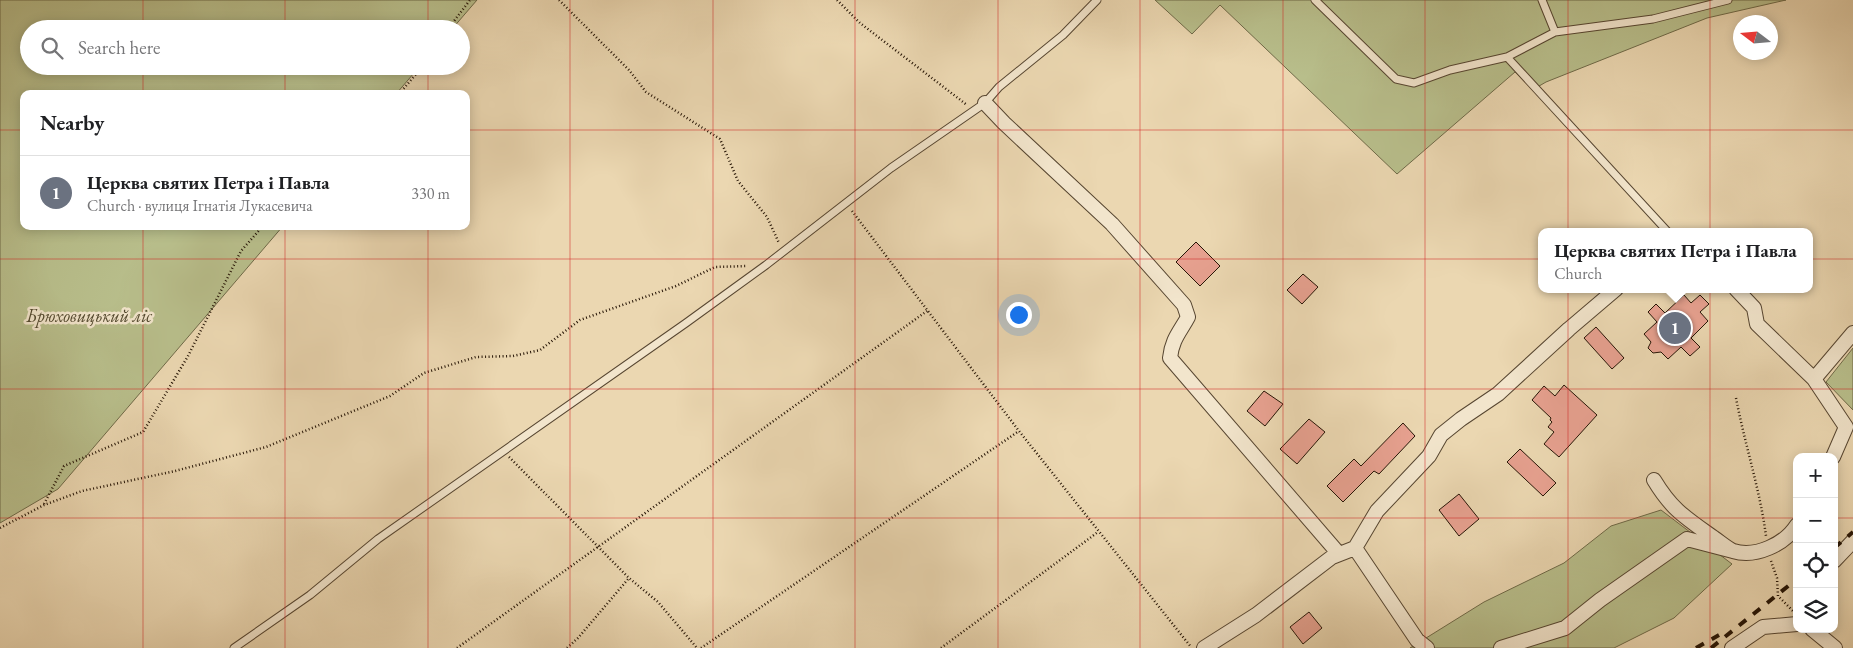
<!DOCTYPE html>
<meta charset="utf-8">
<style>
body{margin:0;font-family:"EB Garamond",serif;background:#f6f6f6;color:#202124}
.controls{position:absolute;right:15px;bottom:15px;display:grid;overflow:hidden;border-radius:10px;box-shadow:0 2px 12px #0003}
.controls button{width:45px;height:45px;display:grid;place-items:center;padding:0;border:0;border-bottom:1px solid #e0e0e0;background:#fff;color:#202124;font:25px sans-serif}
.compass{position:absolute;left:1733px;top:15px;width:45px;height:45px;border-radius:50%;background:#fff;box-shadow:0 2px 12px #0003;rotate:286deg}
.you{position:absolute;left:1018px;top:314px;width:18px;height:18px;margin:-12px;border:4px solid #fff;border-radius:50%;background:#1a73e8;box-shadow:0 0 0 8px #1a73e833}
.badge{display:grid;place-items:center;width:32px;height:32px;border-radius:50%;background:#8f2418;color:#fff;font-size:16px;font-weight:700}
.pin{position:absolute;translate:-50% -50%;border:2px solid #fff;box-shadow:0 1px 5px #0006}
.popup{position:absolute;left:1538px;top:228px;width:275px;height:65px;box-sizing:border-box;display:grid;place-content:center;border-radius:10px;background:#fff;filter:drop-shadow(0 1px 4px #0005);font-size:16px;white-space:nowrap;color:#757577}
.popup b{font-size:19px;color:#202124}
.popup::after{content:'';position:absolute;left:50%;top:100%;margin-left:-10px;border:10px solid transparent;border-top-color:#fff}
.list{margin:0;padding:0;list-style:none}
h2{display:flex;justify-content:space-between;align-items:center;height:65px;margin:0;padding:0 20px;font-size:21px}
h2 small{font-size:16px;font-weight:400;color:#757577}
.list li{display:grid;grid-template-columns:32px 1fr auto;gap:15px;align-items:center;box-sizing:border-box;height:75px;padding:0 20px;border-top:1px solid #e0e0e0}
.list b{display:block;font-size:19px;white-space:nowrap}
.list p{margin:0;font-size:16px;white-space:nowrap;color:#757577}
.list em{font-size:16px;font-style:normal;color:#757577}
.icon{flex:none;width:28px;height:28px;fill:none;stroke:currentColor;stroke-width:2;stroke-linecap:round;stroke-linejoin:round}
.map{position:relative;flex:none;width:1853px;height:648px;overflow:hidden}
.search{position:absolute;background:#fff;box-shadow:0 2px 12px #0003;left:20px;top:20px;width:450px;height:55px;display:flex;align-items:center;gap:12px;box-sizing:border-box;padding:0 18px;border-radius:28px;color:#757577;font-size:19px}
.panel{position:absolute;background:#fff;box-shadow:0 2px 12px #0003;left:20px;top:90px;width:450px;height:140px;border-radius:10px}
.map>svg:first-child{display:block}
</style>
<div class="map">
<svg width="1853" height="648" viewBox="0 0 1853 648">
<rect width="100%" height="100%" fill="#ebd7b1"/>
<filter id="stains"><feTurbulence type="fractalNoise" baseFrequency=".004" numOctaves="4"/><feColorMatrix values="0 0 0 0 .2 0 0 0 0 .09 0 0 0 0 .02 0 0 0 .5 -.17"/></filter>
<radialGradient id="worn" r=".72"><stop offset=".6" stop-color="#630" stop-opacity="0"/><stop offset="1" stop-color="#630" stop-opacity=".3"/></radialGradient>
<path fill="#b8be8b" stroke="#6f6a48" d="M0 0H477L452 29H29V66H420L396 94H24V226H283L58 489 0 523Z
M1155 0H1786L1707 18 1546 82 1534 89 1515 72 1397 174 1220 5 1192 34Z
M1853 348V410L1826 382Z
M1661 510 1732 564 1674 618 1614 648H1410L1484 602 1564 563 1611 526Z"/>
<path fill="#e7a190" stroke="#261506" d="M1196 242 1220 266 1200 286 1176 262Z
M1303 274 1318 287 1302 304 1287 290Z
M1684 295 1691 303 1700 295 1709 304 1700 312 1708 321 1691 338 1700 347 1690 356 1681 347 1668 359 1661 352 1653 353 1648 348 1651 342 1644 334 1657 322 1648 312 1656 304 1665 313Z
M1596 327 1624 358 1612 369 1584 338Z
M1564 385 1597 415 1559 457 1544 444 1554 432 1548 427 1552 422 1550 420 1551 418 1532 400 1544 386 1555 396Z
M1264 391 1283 404 1265 426 1247 411Z
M1309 419 1325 432 1297 464 1280 449Z
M1403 423 1415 436 1379 474 1374 471 1343 502 1327 486 1354 459 1361 466Z
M1520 449 1556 483 1543 496 1507 462Z
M1459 494 1479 519 1459 536 1439 510Z
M1309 612 1322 628 1303 644 1290 627Z"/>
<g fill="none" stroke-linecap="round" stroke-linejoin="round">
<defs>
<path id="lane" d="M1315 0 1396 79 1414 83 1450 70 1507 57 1555 32 1542 0
M1555 32 1653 19 1728 0
M1507 57 1668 232
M234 648 310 595 378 539 686 323 766 265 891 168 985 103 999 87 1063 35 1097 0"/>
<path id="street" d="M985 103 1004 123 1112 224 1184 305 1188 317C1180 332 1172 339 1170 358L1339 554
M1736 289 1754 308 1757 324 1814 379 1846 427 1833 457
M1814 379 1853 333
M1654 480C1672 510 1686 518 1714 538 1720 542 1727 548 1733 551 1756 558 1785 544 1797 525
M1355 548 1417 640 1427 648
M1834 561 1853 541
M1812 629 1835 648
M1204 648 1256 615 1332 557 1355 548 1377 511 1429 456 1441 435 1461 419 1498 394 1569 329 1616 289
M1501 648 1565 628 1600 600 1687 539 1733 551
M1732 648 1763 627 1797 624"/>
</defs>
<use href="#lane" stroke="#574631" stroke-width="9"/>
<use href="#street" stroke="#574631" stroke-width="16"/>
<path stroke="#261506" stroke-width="2.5" stroke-dasharray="1 2.5" stroke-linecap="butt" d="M559 0 629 70 646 92 720 139 738 181 767 217 779 243
M837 0 860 23 967 105
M448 29 470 0
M399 94 423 66
M852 211 1019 431 1191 647
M1736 398C1745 445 1760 490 1766 536
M509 457 629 578 658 602 697 648
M44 504 64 466 143 432 188 356 241 251 263 226
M0 528 44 505 82 491 175 471 266 447 390 396 424 373 476 357 513 356 540 350 580 320 676 286 715 267 747 266
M1771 561 1777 578 1778 596 1793 611
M457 648 927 311
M567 648 578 638 629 578
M701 648 1019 431
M941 648 1098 532"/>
<use href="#lane" stroke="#f2e5cc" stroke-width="7"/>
<use href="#street" stroke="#f2e5cc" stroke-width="14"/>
<path stroke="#261506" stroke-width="4" stroke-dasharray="9 9" stroke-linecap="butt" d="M1834 548 1853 532
M1696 648 1719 635
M1711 648 1797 579"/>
</g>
<path fill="none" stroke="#d62828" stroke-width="1" stroke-opacity="0.55" d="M143 0V29M285 0V29M428 0V29M570 0V648M713 0V648M855 0V648M998 0V648M1140 0V648M1283 0V648M1425 0V648M1568 0V648M1710 0V648M143 66V94M285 66V94M428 66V94M0 130H24M466 130H1853M143 226V648M285 226V648M428 226V648M0 259H1853M0 389H1853M0 518H1797M1834 518H1853"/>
<g text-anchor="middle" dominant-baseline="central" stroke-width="5" stroke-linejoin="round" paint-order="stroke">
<g font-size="18" font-style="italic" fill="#52482e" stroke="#f2e5cc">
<text x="89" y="315">Брюховицький ліс</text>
</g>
</g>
<rect width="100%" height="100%" filter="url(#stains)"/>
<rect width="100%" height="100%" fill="url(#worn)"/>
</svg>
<div class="controls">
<button>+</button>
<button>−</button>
<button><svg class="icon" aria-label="locate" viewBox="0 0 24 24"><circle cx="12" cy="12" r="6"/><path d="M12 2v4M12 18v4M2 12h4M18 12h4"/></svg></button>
<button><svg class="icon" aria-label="layers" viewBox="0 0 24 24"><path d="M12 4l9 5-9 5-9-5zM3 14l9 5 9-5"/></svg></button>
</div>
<svg class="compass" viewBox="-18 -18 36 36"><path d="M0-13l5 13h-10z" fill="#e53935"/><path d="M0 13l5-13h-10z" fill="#757577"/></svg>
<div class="you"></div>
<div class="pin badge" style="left:1675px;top:328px;background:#6b7280">1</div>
<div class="popup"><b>Церква святих Петра і Павла</b>Church</div>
<div class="search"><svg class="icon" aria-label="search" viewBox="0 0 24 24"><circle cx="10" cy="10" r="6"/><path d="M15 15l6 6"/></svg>Search here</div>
<section class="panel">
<h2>Nearby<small></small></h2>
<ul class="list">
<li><span class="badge" style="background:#6b7280">1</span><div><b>Церква святих Петра і Павла</b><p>Church · вулиця Ігнатія Лукасевича</p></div><em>330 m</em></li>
</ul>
</section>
</div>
